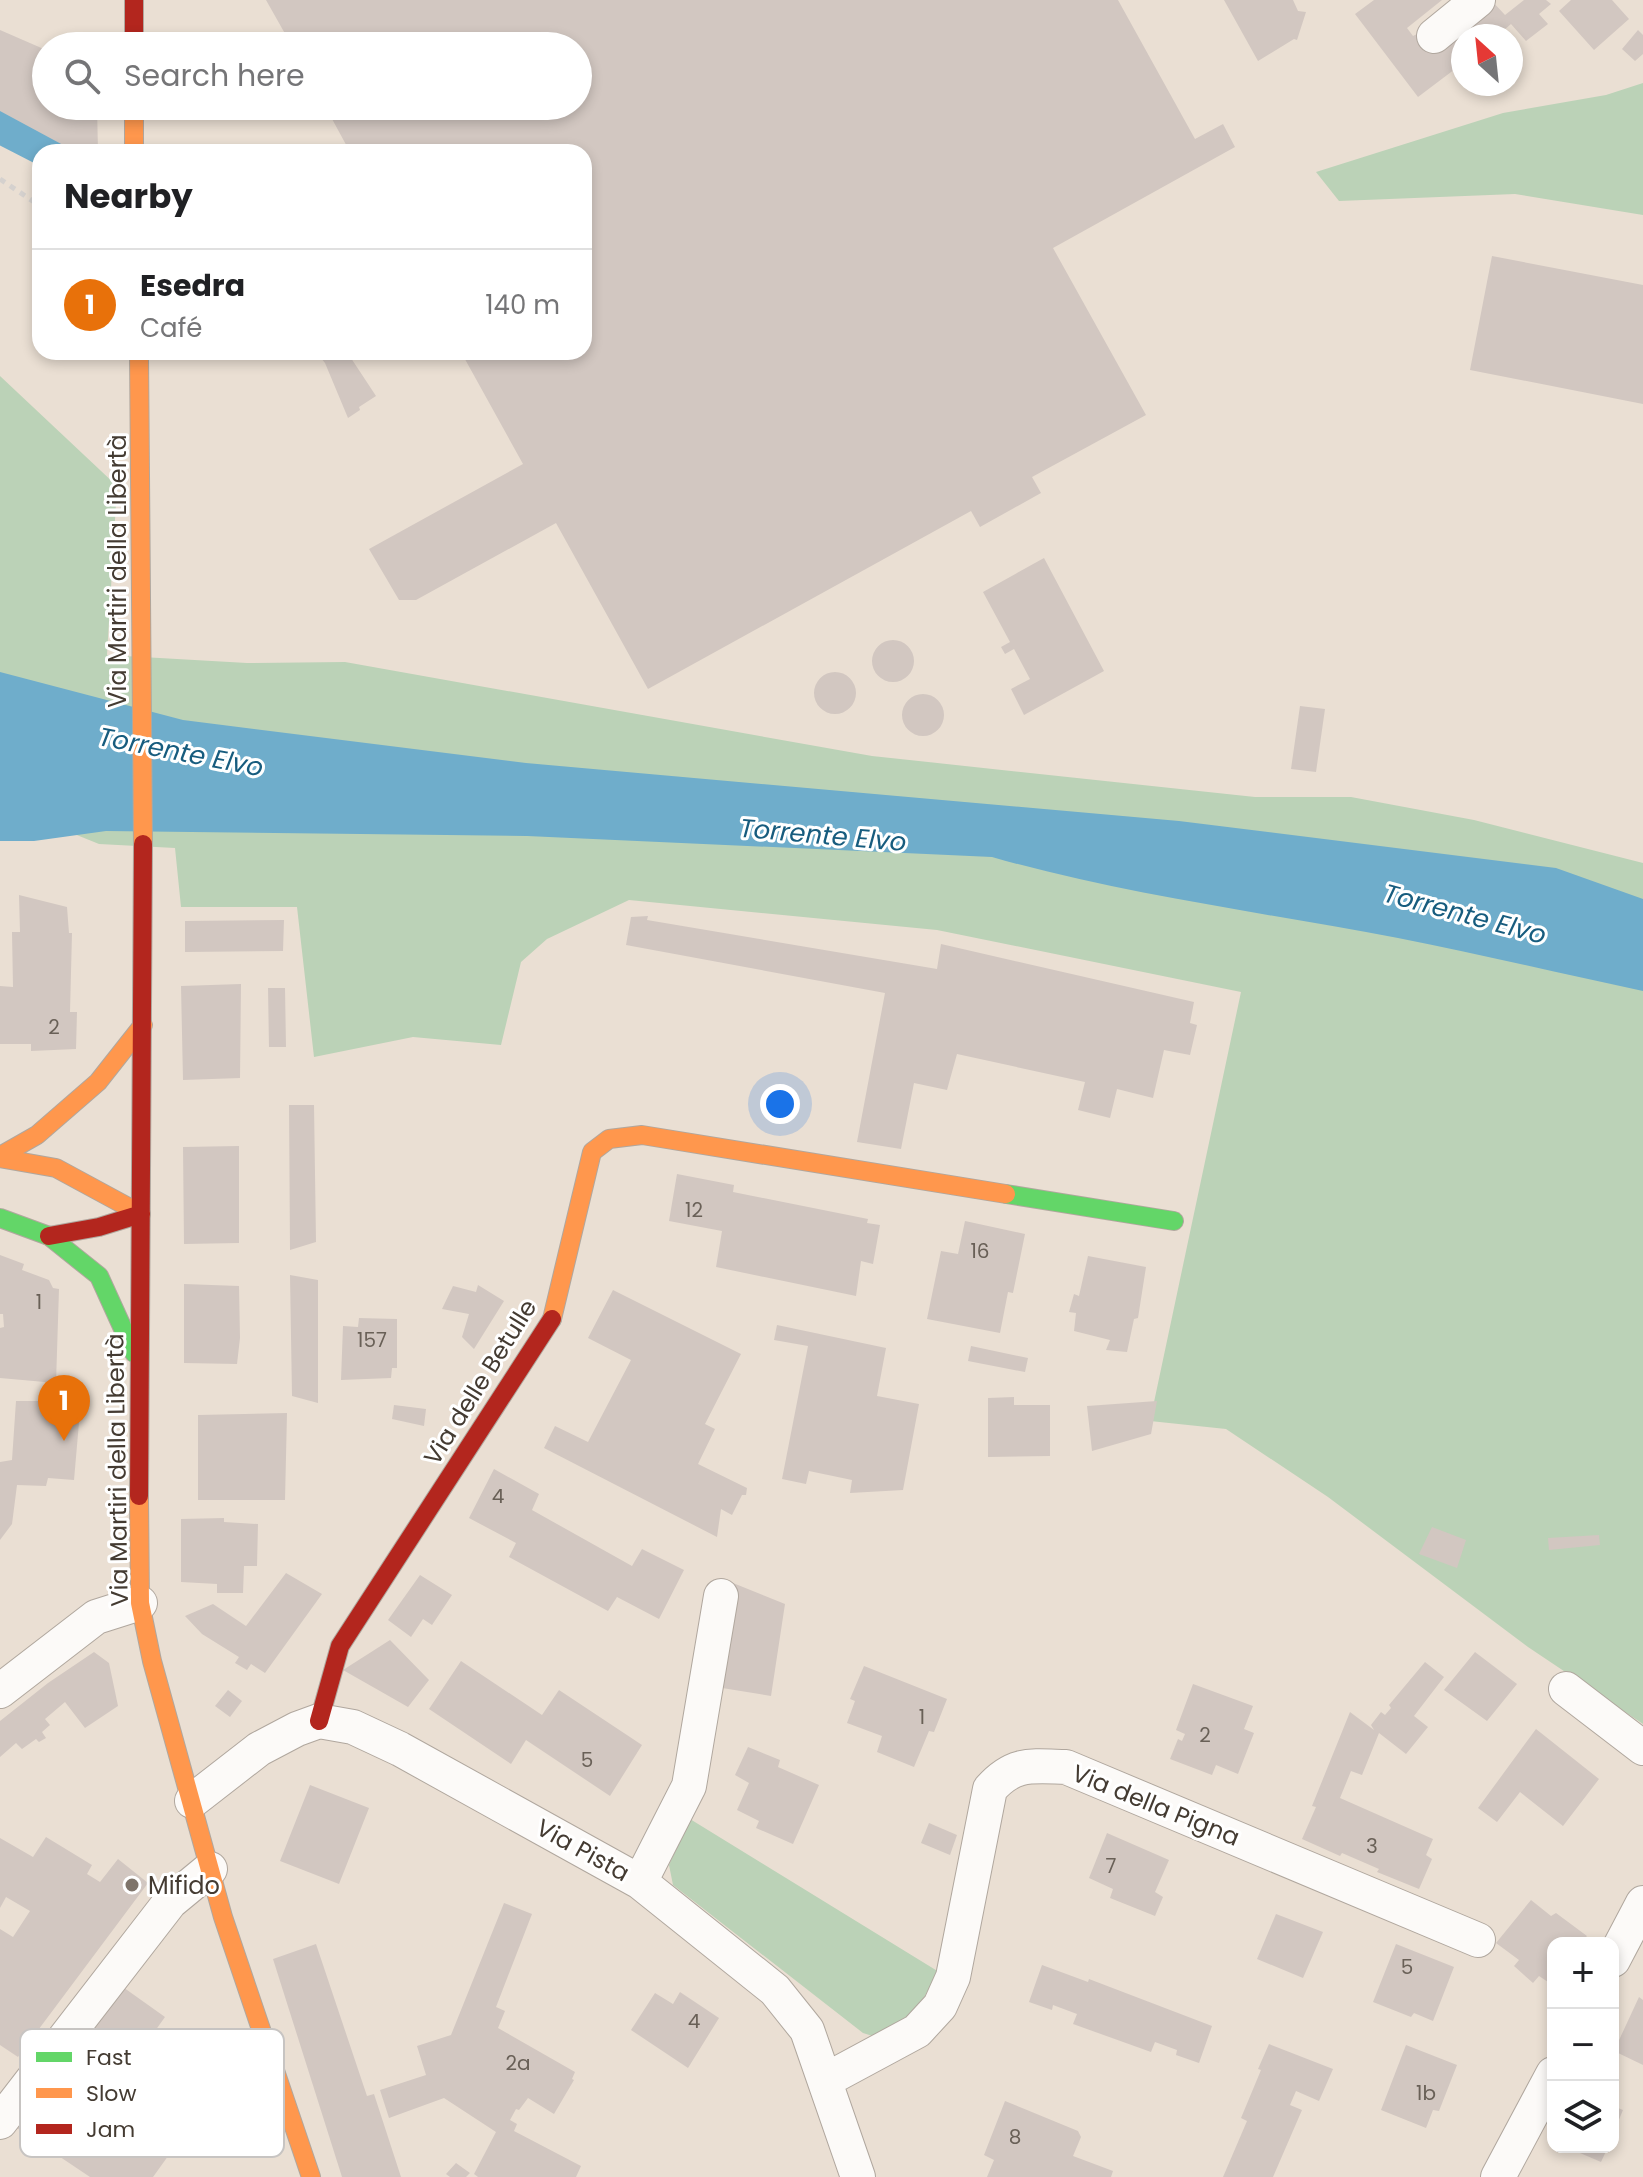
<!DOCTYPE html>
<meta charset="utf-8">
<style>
body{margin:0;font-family:Poppins,sans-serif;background:#f2f2f2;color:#202124}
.controls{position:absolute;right:24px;bottom:24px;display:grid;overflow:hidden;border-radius:16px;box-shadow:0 4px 12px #0003}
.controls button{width:72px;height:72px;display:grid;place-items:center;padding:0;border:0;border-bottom:2px solid #e0e0e0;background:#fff;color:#202124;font:40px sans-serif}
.compass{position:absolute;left:1451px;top:24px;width:72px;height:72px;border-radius:50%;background:#fff;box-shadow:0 4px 12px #0003;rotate:333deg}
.you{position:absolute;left:780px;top:1104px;width:28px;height:28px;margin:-20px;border:6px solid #fff;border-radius:50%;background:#1a73e8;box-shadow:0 0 0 12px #1a73e833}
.badge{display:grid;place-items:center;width:52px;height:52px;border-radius:50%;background:#ea580c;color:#fff;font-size:26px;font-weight:700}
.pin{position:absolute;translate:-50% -66px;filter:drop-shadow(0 2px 4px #0008)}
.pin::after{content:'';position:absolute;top:42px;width:28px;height:24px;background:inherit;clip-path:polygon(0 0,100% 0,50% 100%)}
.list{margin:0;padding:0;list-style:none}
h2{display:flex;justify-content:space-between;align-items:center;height:104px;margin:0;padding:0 32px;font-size:34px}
h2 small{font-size:26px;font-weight:400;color:#757577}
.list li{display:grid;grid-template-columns:52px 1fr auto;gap:24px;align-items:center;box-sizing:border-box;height:112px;padding:0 32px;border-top:2px solid #e0e0e0}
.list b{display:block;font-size:30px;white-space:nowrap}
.list p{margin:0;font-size:26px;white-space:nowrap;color:#757577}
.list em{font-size:26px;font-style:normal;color:#757577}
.icon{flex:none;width:44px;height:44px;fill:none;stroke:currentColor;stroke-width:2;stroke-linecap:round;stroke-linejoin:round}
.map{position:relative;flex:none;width:1643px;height:2177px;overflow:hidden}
.search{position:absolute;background:#fff;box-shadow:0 4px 12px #0003;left:32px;top:32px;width:560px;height:88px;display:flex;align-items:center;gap:20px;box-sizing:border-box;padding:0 28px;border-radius:44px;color:#757577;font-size:30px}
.panel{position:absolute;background:#fff;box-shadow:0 4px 12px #0003;left:32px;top:144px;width:560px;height:216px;border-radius:24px}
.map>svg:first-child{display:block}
</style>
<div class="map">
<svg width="1643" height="2177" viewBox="0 0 1643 2177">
<rect width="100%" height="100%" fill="#eadfd3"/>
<path fill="#bbd2b7" d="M1643 83V215L1515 194 1339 201 1316 172 1503 113 1606 95Z
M0 376 117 486 107 655 247 663 345 662 872 756 1255 797H1351L1474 820 1643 863V1724L1528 1647 1328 1497 1226 1429 1150 1421 1241 992 937 930 629 900 547 939 521 962 501 1045 413 1037 314 1057 297 907H181L175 848 99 844 0 804Z
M690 1819 939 1972 910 2021 879 2038 863 2033 673 1885 669 1865Z"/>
<path fill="#6fadcb" d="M0 672 183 720 526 763 1179 821 1556 868 1643 899V991C1562 974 1480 954 1398 938 1262 912 1125 895 992 857L527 836 106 831 34 841H0Z"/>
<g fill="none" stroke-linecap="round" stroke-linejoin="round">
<path stroke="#6fadcb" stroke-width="38" d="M0 124 54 152"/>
</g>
<path fill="#d2c7c1" d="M266 0H1118L1195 139 1223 124 1235 147 1053 248 1146 415 1032 477 1041 493 980 527 971 511 648 689 556 523 416 600H399L369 549 523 464 461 352H584V152H350L325 106H578V46H292Z
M1224 0H1293L1298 11 1306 12 1297 40 1294 39 1258 61Z
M1374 0H1442L1407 28 1413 36 1417 34 1421 39 1418 41 1424 51 1491 0 1505 15 1524 0H1546L1551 4 1539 14 1548 24 1526 41 1511 24 1497 36H1463V63L1418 97 1355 14Z
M1571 0H1612L1629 19 1594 50 1559 11Z
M0 30 46 50V106H97L98 152H76L0 111Z
M1638 30 1643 35V54L1635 61 1622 49Z
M1492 256 1643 285V404L1470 370Z
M316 352H347L376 396 359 407 360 410 348 418 325 363Z
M1044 558 1104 671 1024 715 1011 689 1030 679 1014 649 1005 654 1001 647 1010 642 983 592Z
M872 661a21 21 0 1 1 42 0a21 21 0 1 1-42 0Z
M814 693a21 21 0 1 1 42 0a21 21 0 1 1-42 0Z
M902 715a21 21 0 1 1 42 0a21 21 0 1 1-42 0Z
M1300 706 1325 709 1316 772 1291 769Z
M19 895 67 907 69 933H72L70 1012H77L76 1049 31 1051V1044H0V986L13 987 12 932H20Z
M648 916 647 920 937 969 941 944 1194 1002 1190 1023 1197 1025 1190 1055 1164 1050 1153 1098 1117 1089 1110 1118 1078 1110 1085 1082 957 1054 947 1090 914 1083 901 1149 857 1142 885 993 626 945 631 917Z
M284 920 283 951 185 952V921Z
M241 984 240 1078 183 1080 181 986Z
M268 988H285L286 1047H269Z
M289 1105H314L316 1242 290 1250Z
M239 1146V1243L184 1244 183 1147Z
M677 1174 734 1185 733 1192 868 1219 867 1223 880 1225 873 1264 861 1261 856 1296 716 1267 722 1231 669 1221Z
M965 1221 1025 1234 1013 1293 1008 1292 1000 1333 927 1319 941 1251 958 1254Z
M0 1255 24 1264 22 1270 49 1280 53 1288 59 1289 56 1383 0 1378V1328L4 1327 3 1314H0Z
M1088 1256 1146 1267 1138 1318 1134 1319 1127 1352 1106 1350 1110 1340 1074 1331 1076 1313 1069 1312 1074 1294 1079 1296Z
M290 1275 318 1280V1403L292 1396Z
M184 1284 239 1286 240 1338 237 1364 184 1363Z
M478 1285 504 1301 474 1349 462 1337 469 1314 442 1309 453 1286 476 1292Z
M613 1290 741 1354 705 1424 715 1429 698 1464 747 1488 746 1495H742L732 1515 721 1509 717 1537 544 1448 555 1426 588 1442 631 1360 588 1338Z
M359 1318 397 1319V1368H392L391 1378 341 1380 343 1326 358 1327Z
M777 1325 886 1348 877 1396 919 1404 903 1490 850 1493 852 1480 809 1471 806 1484 782 1479 808 1346 774 1340Z
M971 1346 1028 1358 1025 1372 968 1361Z
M1014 1397V1405H1050V1456L988 1457V1398Z
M16 1401H52L51 1410 80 1411 74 1480 48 1478 46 1486 17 1485 12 1524 0 1540V1462L12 1460Z
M1157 1401 1151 1434 1092 1451 1087 1406Z
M394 1405 426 1409 424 1426 392 1419Z
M287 1413 285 1500H198V1415Z
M494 1469 539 1494 532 1510 632 1566 642 1549 684 1570 659 1619 617 1597 608 1611 509 1557 516 1543 469 1518Z
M224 1518V1522L258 1524 257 1566H244L243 1593H217V1584L181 1582V1519Z
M1432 1527 1466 1540 1457 1568 1419 1554Z
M1599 1535 1600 1545 1549 1550 1548 1538Z
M286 1573 322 1594 265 1673 251 1664 247 1670 235 1663 239 1657 202 1634 185 1616 213 1604 246 1626Z
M420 1575 452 1595 432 1625 423 1619 411 1637 388 1620Z
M733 1583 785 1604 771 1696 716 1687Z
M390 1640 429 1680 408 1707 343 1670Z
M94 1652 109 1663 118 1706 85 1728 65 1702 45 1719 50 1725 42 1732 46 1738 39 1742 36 1739 22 1749 16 1743 0 1757V1721L48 1683Z
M1475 1652 1517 1684 1487 1721 1444 1690Z
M461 1661 542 1715 559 1690 642 1745 610 1796 526 1740 511 1764 429 1709Z
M1425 1662 1444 1677 1414 1716 1428 1727 1406 1754 1379 1733 1362 1775 1351 1771 1340 1798 1433 1839 1426 1855 1432 1859 1419 1889 1377 1872 1379 1869 1342 1853 1340 1856 1302 1839 1316 1807 1312 1806 1350 1712 1374 1730 1371 1725 1381 1712 1385 1715 1391 1708 1389 1705Z
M864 1666 947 1699 934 1732 929 1731 914 1767 877 1752 882 1736 847 1723 855 1701 850 1699Z
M1193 1684 1253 1706 1244 1729 1254 1733 1238 1774 1216 1765 1212 1775 1170 1759 1178 1739 1182 1741 1185 1734 1176 1730Z
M228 1690 242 1701 230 1717 215 1706Z
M1536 1729 1599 1779 1563 1826 1520 1792 1497 1822 1478 1808Z
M748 1747 780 1760 778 1767 819 1785 793 1844 756 1828 759 1821 737 1810 749 1783 735 1775Z
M310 1785 369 1808 339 1884 280 1861Z
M929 1823 957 1835 950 1855 921 1843Z
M1107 1833 1169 1860 1155 1892 1163 1897 1155 1916 1110 1898 1113 1889 1089 1878Z
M46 1837 92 1865 87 1874 100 1882 118 1859 148 1883 18 2057 0 2045V1929L13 1937 30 1911 6 1897 0 1908V1838L33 1857Z
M1531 1900 1551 1916 1556 1913 1587 1936 1581 1943H1553L1551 1984 1539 1976 1533 1983 1514 1966 1519 1960 1496 1943Z
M504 1903 532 1914 496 2007 505 2011 498 2028 575 2072 572 2079 574 2080 554 2114 528 2098 519 2110 516 2109 510 2120 517 2124 514 2131 581 2166 576 2177H478L474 2174 496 2132 444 2098 389 2118 380 2090 426 2075 417 2046 451 2035Z
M1276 1914 1323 1932 1303 1978 1257 1959Z
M316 1944 367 2096 374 2094 401 2177H342L273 1959Z
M1396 1944 1454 1967 1433 2021 1414 2013 1411 2017 1373 2002Z
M1042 1965 1088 1982 1089 1979 1212 2026 1199 2063 1176 2055 1177 2050 1155 2042 1151 2052 1073 2024 1077 2014 1053 2005 1052 2010 1029 2002Z
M113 1980 165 2017 135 2059 173 2090 150 2117 162 2128 153 2138 171 2152 153 2177H90L8 2122 25 2099 45 2114 66 2085 47 2070Z
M680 1992 719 2018 688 2068 631 2030 655 1993 673 2004Z
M1639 1997 1643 2000V2065L1614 2051Z
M1269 2044 1333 2069 1319 2101 1296 2091 1290 2105 1302 2110 1273 2177H1223L1247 2121 1241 2118 1261 2070 1258 2069Z
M1406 2045 1457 2065 1439 2111 1433 2110 1426 2128 1381 2110Z
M1005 2101 1078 2131 1081 2137 1073 2156 1113 2171 1111 2177H987L994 2160 984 2155Z
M1613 2106 1623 2110 1613 2134Z
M1566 2147H1608L1601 2162Z
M456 2163 470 2173 466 2177H450L446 2174Z"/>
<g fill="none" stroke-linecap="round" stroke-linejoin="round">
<defs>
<path id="street" d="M1434 36 1478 0
M1566 1689 1643 1748
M0 1691 96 1617 140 1603
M192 1801 259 1749 297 1729 319 1721 353 1727 400 1749 640 1882 775 1990 807 2030 858 2177
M640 1882 689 1786 721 1596
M1613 1960 1643 1903
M826 2080 917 2031 940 2006 953 1977 990 1789C1014 1762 1031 1766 1066 1767L1478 1940
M0 2122 170 1902 210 1869
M1498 2177 1553 2074"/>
<path id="fast" d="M1006 1194 1174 1221
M0 1218 49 1236 99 1276 134 1353"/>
<path id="slow" d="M134 106V152
M139 352 143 844
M0 1156 37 1135 98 1082 143 1025
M0 1158 56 1168 141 1214
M552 1319 592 1152 609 1139 642 1135 1006 1194
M139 1496 140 1603 152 1661 223 1917 311 2177"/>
<path id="jam" d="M134 0V46
M49 1236 99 1227 141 1214
M139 1496 143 844
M319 1721 340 1646 552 1319"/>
</defs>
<use href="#street" stroke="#b0a79e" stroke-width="36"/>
<use href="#fast" stroke="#b0a79e" stroke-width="20"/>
<use href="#slow" stroke="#b0a79e" stroke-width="20"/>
<use href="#jam" stroke="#b0a79e" stroke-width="20"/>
<path stroke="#d5d1ce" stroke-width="5" stroke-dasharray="6 6" stroke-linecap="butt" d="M0 179 40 206"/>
<use href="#street" stroke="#fcfaf8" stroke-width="34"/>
<use href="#fast" stroke="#63d668" stroke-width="18"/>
<use href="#slow" stroke="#ff974d" stroke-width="18"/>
<use href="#jam" stroke="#b3261e" stroke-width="18"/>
</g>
<circle fill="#7e746a" stroke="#fff" stroke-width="3" cx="132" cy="1885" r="8"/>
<g text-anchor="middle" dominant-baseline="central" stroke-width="6" stroke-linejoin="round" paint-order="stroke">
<g font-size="20" fill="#696057">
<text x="54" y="1027">2</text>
<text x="694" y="1210">12</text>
<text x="980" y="1251">16</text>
<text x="39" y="1302">1</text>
<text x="372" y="1340">157</text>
<text x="498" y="1496">4</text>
<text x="922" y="1717">1</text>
<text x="1205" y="1735">2</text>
<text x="587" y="1760">5</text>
<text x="1372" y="1846">3</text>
<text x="1111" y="1866">7</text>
<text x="1407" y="1967">5</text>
<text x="694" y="2021">4</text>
<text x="518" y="2063">2a</text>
<text x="1426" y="2093">1b</text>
<text x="1015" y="2137">8</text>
</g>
<g font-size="24" fill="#443b32" stroke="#fff">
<text transform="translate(117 571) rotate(-90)">Via Martiri della Libertà</text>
<text transform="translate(480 1382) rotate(-58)">Via delle Betulle</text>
<text transform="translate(117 1470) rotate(-91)">Via Martiri della Libertà</text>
<text transform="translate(1156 1805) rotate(22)">Via della Pigna</text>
<text transform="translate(583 1850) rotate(29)">Via Pista</text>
</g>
<g font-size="24" fill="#443b32" stroke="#fff" text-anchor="start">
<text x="148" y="1885">Mifido</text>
</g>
<g font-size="26" font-style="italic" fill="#175c7e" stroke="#fff">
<text transform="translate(181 752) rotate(11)">Torrente Elvo</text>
<text transform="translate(823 835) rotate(5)">Torrente Elvo</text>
<text transform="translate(1465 914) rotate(15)">Torrente Elvo</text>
</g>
</g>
<rect x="20" y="2029" width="264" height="128" rx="12" fill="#fff" stroke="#c7c4c2" stroke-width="2"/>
<rect x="36" y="2052" width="36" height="10" fill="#63d668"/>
<rect x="36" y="2088" width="36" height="10" fill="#ff974d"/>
<rect x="36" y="2124" width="36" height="10" fill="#b3261e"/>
<g font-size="22" fill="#443b32">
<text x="86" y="2065">Fast</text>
<text x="86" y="2101">Slow</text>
<text x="86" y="2137">Jam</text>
</g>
</svg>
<div class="controls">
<button>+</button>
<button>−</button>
<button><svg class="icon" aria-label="layers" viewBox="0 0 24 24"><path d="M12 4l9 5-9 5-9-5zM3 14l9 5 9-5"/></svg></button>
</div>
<svg class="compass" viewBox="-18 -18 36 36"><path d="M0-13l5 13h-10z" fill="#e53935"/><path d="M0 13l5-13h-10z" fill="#757577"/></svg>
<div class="you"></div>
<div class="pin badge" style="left:64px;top:1441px;background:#e8710a">1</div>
<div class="search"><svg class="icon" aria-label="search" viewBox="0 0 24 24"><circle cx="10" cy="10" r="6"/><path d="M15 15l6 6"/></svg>Search here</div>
<section class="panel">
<h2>Nearby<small></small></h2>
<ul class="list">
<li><span class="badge" style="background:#e8710a">1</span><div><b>Esedra</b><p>Café</p></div><em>140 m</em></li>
</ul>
</section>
</div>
